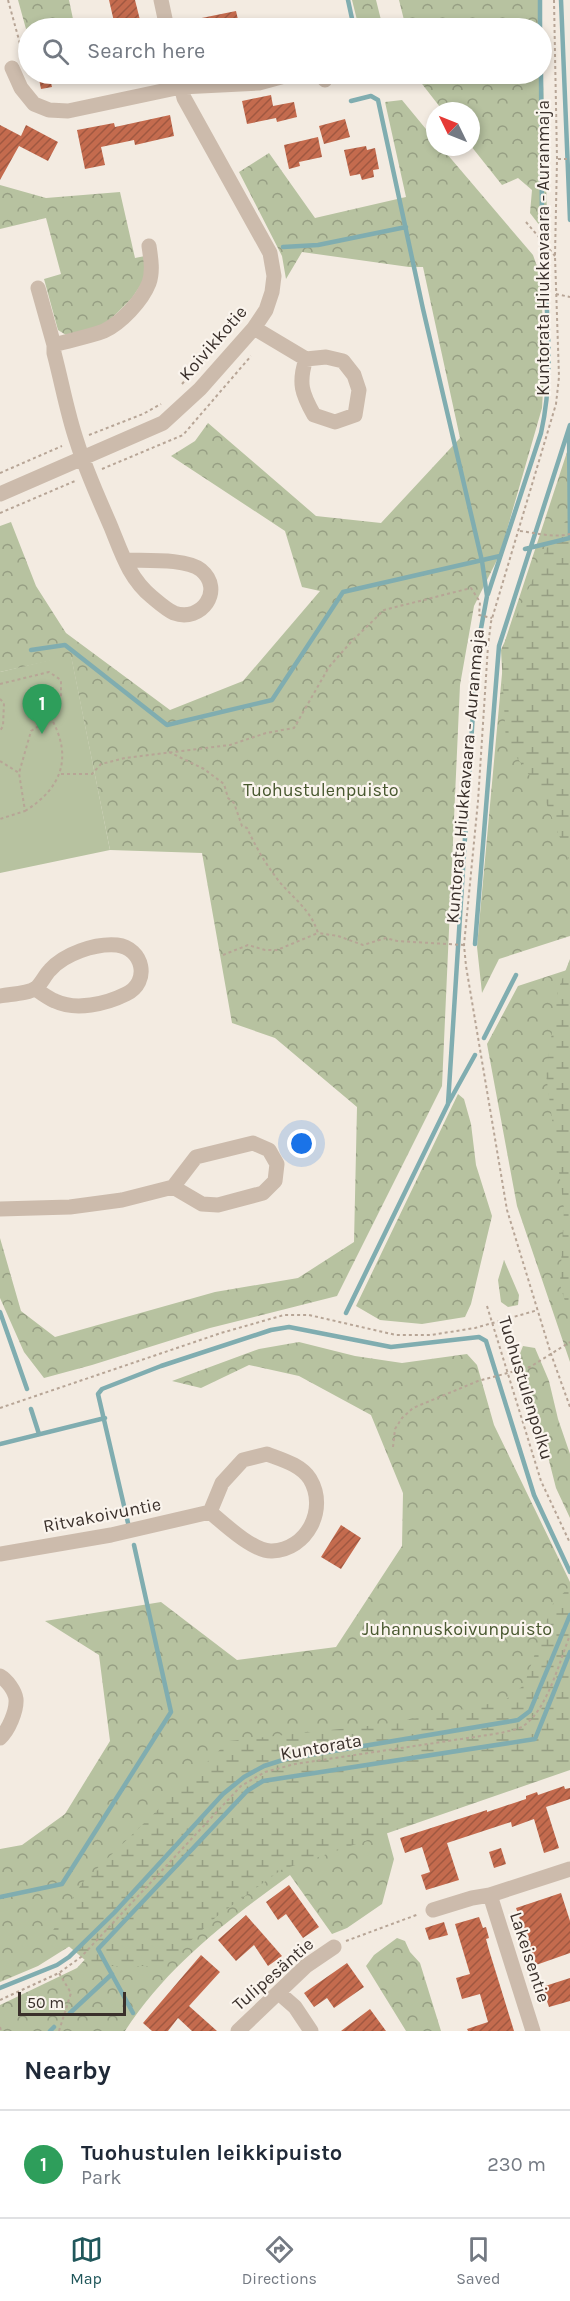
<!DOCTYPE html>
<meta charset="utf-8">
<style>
body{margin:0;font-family:Karla,sans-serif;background:#f6f6f7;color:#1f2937}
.compass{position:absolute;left:426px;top:102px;width:54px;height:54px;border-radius:50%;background:#fff;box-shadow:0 3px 9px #0003;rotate:313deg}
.scale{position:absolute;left:18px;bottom:15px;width:108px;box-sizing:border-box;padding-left:6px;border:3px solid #3a302b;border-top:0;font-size:16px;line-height:21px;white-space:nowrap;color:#3a302b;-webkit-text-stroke:4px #faf4ed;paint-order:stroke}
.you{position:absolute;left:302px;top:1144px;width:21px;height:21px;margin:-15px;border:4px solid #fff;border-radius:50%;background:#1a73e8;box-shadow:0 0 0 9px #1a73e833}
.badge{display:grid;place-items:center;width:39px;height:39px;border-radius:50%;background:#20575b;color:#fff;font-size:20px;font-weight:700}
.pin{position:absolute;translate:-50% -50px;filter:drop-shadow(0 2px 3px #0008)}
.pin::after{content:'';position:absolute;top:32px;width:21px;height:18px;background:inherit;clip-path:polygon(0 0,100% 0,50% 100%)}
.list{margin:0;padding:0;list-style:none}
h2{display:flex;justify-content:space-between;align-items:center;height:78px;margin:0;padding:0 24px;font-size:26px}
h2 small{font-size:20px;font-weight:400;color:#747a83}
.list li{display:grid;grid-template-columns:39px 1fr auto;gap:18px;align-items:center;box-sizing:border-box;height:108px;padding:0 24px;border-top:2px solid #e0e1e3}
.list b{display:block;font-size:22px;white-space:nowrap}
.list p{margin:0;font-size:20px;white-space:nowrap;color:#747a83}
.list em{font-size:20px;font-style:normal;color:#747a83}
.icon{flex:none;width:33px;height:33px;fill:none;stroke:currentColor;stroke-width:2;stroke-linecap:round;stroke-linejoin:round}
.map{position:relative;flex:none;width:570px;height:2031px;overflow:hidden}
.search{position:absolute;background:#fff;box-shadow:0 3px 9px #0003;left:18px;right:18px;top:18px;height:66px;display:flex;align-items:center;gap:15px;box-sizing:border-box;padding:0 21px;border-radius:33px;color:#747a83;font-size:22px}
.sheet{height:186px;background:#fff}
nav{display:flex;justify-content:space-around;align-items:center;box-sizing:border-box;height:84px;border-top:2px solid #e0e1e3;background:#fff;font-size:16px;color:#747a83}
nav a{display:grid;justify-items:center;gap:3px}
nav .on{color:#20575b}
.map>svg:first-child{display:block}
</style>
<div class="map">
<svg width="570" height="2031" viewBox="0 0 570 2031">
<defs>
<pattern id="forest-crowns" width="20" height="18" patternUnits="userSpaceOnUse" patternTransform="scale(1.5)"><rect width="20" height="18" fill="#b7c2a0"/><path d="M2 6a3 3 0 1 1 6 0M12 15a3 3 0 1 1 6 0" fill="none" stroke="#969e83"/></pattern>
<pattern id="wetland-marsh" width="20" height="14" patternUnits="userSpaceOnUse" patternTransform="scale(1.5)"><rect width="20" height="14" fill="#b7c2a0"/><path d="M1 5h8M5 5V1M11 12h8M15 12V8" fill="none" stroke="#969e83"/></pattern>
<pattern id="building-hatch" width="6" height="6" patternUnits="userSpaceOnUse" patternTransform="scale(1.5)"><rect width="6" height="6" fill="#c46b4e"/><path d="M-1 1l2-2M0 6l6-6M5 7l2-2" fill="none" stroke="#a05841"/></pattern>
</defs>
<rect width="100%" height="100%" fill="#f3ebe1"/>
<path fill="#b7c2a0" d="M71 655 110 850 0 873V672Z"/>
<path fill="url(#forest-crowns)" d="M18 0H69L73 19 26 29Z
M352 0H376L383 28H359Z
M399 0H540L541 28H406Z
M542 46 547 216 540 226 530 213 532 190 518 178 502 185 471 146V111H443L419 80 417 74H542Z
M402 100 435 140V147H441L533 255 540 275 545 356 542 408 500 554 474 606 460 685 442 1086 337 1296 210 1328 92 1365 44 1378 24 1352 0 1298V1238L21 1311 55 1337 215 1292 298 1278 354 1242 357 1107 275 1038 232 1023 202 853 110 850 71 656 0 672V526L11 522 36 586 66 633 170 710 243 681 320 591 302 587 285 531 171 456 195 441 208 423 316 516 381 523 460 438 423 267H409L302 252 286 279 282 256 239 172 269 153 315 218 406 197 385 102Z
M0 185 46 198 120 192 135 258 145 256 144 280 132 298 117 313 103 326 66 335 58 330 44 279 61 274 46 218 0 229Z
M570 443V936L499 959 482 993 477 947 505 641Z
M570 969V1362L517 1206 487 1044 518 986Z
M458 1094 464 1099 471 1124 476 1165 492 1216 471 1304 465 1317 422 1324 380 1320 356 1306Z
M504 1260 519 1295 518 1305 508 1307 501 1302 498 1280Z
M299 1342 355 1356 402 1363 467 1354 477 1365 494 1425 570 1582V1595L530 1697 73 1944 38 1966 0 1982V1849L22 1845 65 1814 110 1741 99 1655 45 1621 161 1602 237 1660 336 1647 402 1546 403 1493 371 1415 299 1376 249 1365 201 1388 172 1381 259 1349Z
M523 1346 535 1348 549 1381 558 1419 570 1454V1518L556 1488 543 1437 521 1389 517 1361Z
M232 1801 385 1826 394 1859 382 1904 347 1928 332 1934 290 1875C228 1920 167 1966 125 2031H0V2005L77 1968Z
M397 1938 405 1941 410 1952 420 1963 441 2031H406L366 1966 374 1955Z"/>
<path fill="url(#wetland-marsh)" d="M570 517V863L543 795 506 742 501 650 553 534Z
M570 959V1317L560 1285 564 1209 546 1074 558 990Z
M570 1586V1770L281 1870 216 1917 164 1966H92L52 1932 82 1883 229 1741 386 1724 504 1701 524 1685 552 1605Z"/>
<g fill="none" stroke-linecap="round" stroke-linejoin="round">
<path stroke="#80adb0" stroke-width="4.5" d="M348 0 354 28
M540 0V28
M561 0 570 220
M541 74 542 225
M283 247 318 245 406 227
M569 432 570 538
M525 549 570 538
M488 594 541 433C553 379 548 331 545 277
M31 650 65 645 167 725 272 700 343 592 500 556
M475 944 499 646 570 425
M484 1038 516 975
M449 1102 475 1055
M0 1312 27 1389
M346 1313 448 1104 477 650 487 596 482 561 423 309 378 100 371 96 351 101
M31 1409 39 1434
M0 1444 105 1418
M128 1523 98 1394 102 1389 161 1366 271 1330 289 1327 391 1347 479 1337 486 1341 534 1495 570 1572
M0 1897 62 1884 171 1712 134 1545
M0 1988 57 1965 69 1957 114 1913 223 1794 244 1777 264 1766 286 1759 518 1720 530 1711 570 1615
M70 2013 112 1974
M133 2013 98 1949 247 1791 263 1781 535 1739 570 1652
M50 2031 54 2027"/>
</g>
<path fill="url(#building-hatch)" d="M109 0H135L140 20 115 26Z
M236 11 240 28H177V23Z
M38 74H49L52 87 41 89Z
M271 95 273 106 294 102 297 117 277 122 276 118 247 124 242 101Z
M170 115 174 136 135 145 134 140 101 147 105 165 85 169 77 130 114 123 115 127Z
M345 119 350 137 324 144 319 126Z
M0 125 21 136 26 125 58 142 48 161 19 146 0 180Z
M318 137 322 157 299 162 300 166 289 169 284 145Z
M366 146 367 150 375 148 379 169 373 170 374 177 362 180 360 174 350 176 344 150Z
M341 1525 361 1538 341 1569 321 1557Z
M564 1786 565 1789 570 1788V1799L546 1807 559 1848 544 1853 534 1819 512 1827 511 1822 447 1843 459 1880 426 1890 421 1875 430 1872 422 1847 405 1853 400 1838 487 1810V1812L526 1799V1796L537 1792 538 1795Z
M501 1848 506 1864 494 1868 489 1852Z
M289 1885 319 1927 303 1938 286 1914 278 1920 266 1902Z
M561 1893 570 1921V1953L536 1965 516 1908Z
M246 1915 282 1956 268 1966 254 1945 236 1961 218 1940Z
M479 1917 483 1928 486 1927 489 1938 486 1939 489 1950 514 2031H468L467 2029 488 2022 480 1994 462 1999 456 1978 470 1974 455 1924Z
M444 1922 448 1935 429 1940 425 1928Z
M201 1955 220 1972 189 2006 217 2031H192L178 2018 168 2031H152L143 2023Z
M347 1963 364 1987 334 2008 327 1998 314 2007 304 1993Z
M570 1978V2001L549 2007 542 1987Z
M370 2009 386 2031H341Z"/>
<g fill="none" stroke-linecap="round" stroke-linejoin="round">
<path stroke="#b7a596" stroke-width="2" stroke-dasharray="3 3" stroke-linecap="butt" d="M8 0 22 51 20 55
M554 0 557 159 555 256 559 377 556 404 491 622 488 646 478 801 464 945 466 966 507 1210 551 1354 570 1407
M558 159H570
M526 222 555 256
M556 294 570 297
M182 384 246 311
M89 435 143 414 161 404
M102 469 183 435 251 356
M0 473 62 446
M0 513 75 481
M520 531C537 533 554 538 570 534
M0 684 49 672 61 680V697L51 718 31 731 19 773 25 811 0 819
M0 699 4 703 3 726 0 731
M169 752 204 769 224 784 228 798 234 803 242 826 247 828C254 843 263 860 273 873 288 896 309 905 318 933L338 936 363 945 386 938 397 941 464 945
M0 761 19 773
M61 774H92L101 764 125 758 230 745 266 733 294 728 329 667 351 642 384 610 471 588 480 602 479 615 492 618
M25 811C62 788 73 757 51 718
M223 955 248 945 265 950H277L318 933
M487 1306 541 1481 570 1543
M0 1408 221 1333 284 1315H309L396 1335H431L475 1328 538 1310
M393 1447 395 1429 402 1418 413 1408 478 1381 530 1367 570 1342
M346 1941 419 1914
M0 2000 59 1973 81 1957 241 1786 265 1772 295 1764 501 1733C507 1731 517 1730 523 1726 547 1711 560 1660 570 1635
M0 2027 1 2031
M59 2031 71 1993 59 1973"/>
<path stroke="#ccbbac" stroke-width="15" d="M161 0 167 28
M12 68 21 88 34 104 49 110 68 111 181 87 259 83 292 74 320 75 325 80
M38 288 54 345
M254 328 306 359C298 383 302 394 314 415L335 422 355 415 359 390 354 375 343 361 326 357 306 359
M0 494 163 423 200 389 254 328 266 310 272 292 274 276 270 253 184 98 178 74
M125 560C144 561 186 558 201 570 225 590 201 623 174 613 167 610 158 602 152 597 129 578 122 554 111 527 99 499 86 471 77 442 67 413 62 383 54 353V345C70 340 88 337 104 331 121 323 142 301 149 283 153 272 151 259 149 246
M0 996C10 994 28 994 36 988 41 984 45 975 50 970 64 954 95 943 117 945 143 948 151 982 126 994 106 1004 76 1011 55 1001 48 998 42 993 35 989
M0 1209 70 1207 122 1200 173 1187 196 1157 253 1143 269 1150 277 1164 275 1181 263 1193 218 1205 202 1204 173 1187
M267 1454C283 1460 301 1465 310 1479 328 1509 307 1550 272 1551 254 1552 224 1524 210 1512L222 1483 243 1460Z
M0 1554 111 1535 210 1512
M0 1676C7 1680 15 1691 16 1699 17 1711 8 1731 0 1738
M490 1895 533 2031
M433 1910 472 1898 490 1895 570 1869
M279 1993 295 2007 311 2031
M238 2031 306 1966 334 1947"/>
</g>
<g text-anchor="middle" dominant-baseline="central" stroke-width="4.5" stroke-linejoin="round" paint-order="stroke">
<g font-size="18" fill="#3a302b" stroke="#faf4ed">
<text transform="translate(543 248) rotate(-90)">Kuntorata Hiukkavaara - Auranmaja</text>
<text transform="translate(213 343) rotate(-49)">Koivikkotie</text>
<text transform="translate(465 776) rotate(-85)">Kuntorata Hiukkavaara - Auranmaja</text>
<text transform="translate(526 1388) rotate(73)">Tuohustulenpolku</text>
<text transform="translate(102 1515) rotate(-11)">Ritvakoivuntie</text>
<text transform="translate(321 1747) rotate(-10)">Kuntorata</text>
<text transform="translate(530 1957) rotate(72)">Lakeisentie</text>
<text transform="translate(273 1974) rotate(-41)">Tulipesäntie</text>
</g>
<g font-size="18" fill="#48582f" stroke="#faf4ed">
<text x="321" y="790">Tuohustulenpuisto</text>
<text x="457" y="1629">Juhannuskoivunpuisto</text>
</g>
</g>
</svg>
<svg class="compass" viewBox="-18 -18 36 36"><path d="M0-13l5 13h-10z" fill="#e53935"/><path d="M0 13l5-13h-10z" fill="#747a83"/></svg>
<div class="scale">50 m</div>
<div class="you"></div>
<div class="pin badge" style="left:42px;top:734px;background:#2e9e5b">1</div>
<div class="search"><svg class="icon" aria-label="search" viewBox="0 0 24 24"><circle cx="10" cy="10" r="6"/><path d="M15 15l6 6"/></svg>Search here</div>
</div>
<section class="sheet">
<h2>Nearby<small></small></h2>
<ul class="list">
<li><span class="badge" style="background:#2e9e5b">1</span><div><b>Tuohustulen leikkipuisto</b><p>Park</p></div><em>230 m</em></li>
</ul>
</section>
<nav>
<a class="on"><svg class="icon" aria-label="map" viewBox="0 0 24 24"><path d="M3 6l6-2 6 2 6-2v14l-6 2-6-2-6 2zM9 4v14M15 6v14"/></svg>Map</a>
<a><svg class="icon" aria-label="directions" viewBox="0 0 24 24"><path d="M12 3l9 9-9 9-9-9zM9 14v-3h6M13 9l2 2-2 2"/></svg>Directions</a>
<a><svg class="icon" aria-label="saved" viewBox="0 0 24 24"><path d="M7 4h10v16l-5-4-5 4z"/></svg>Saved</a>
</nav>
